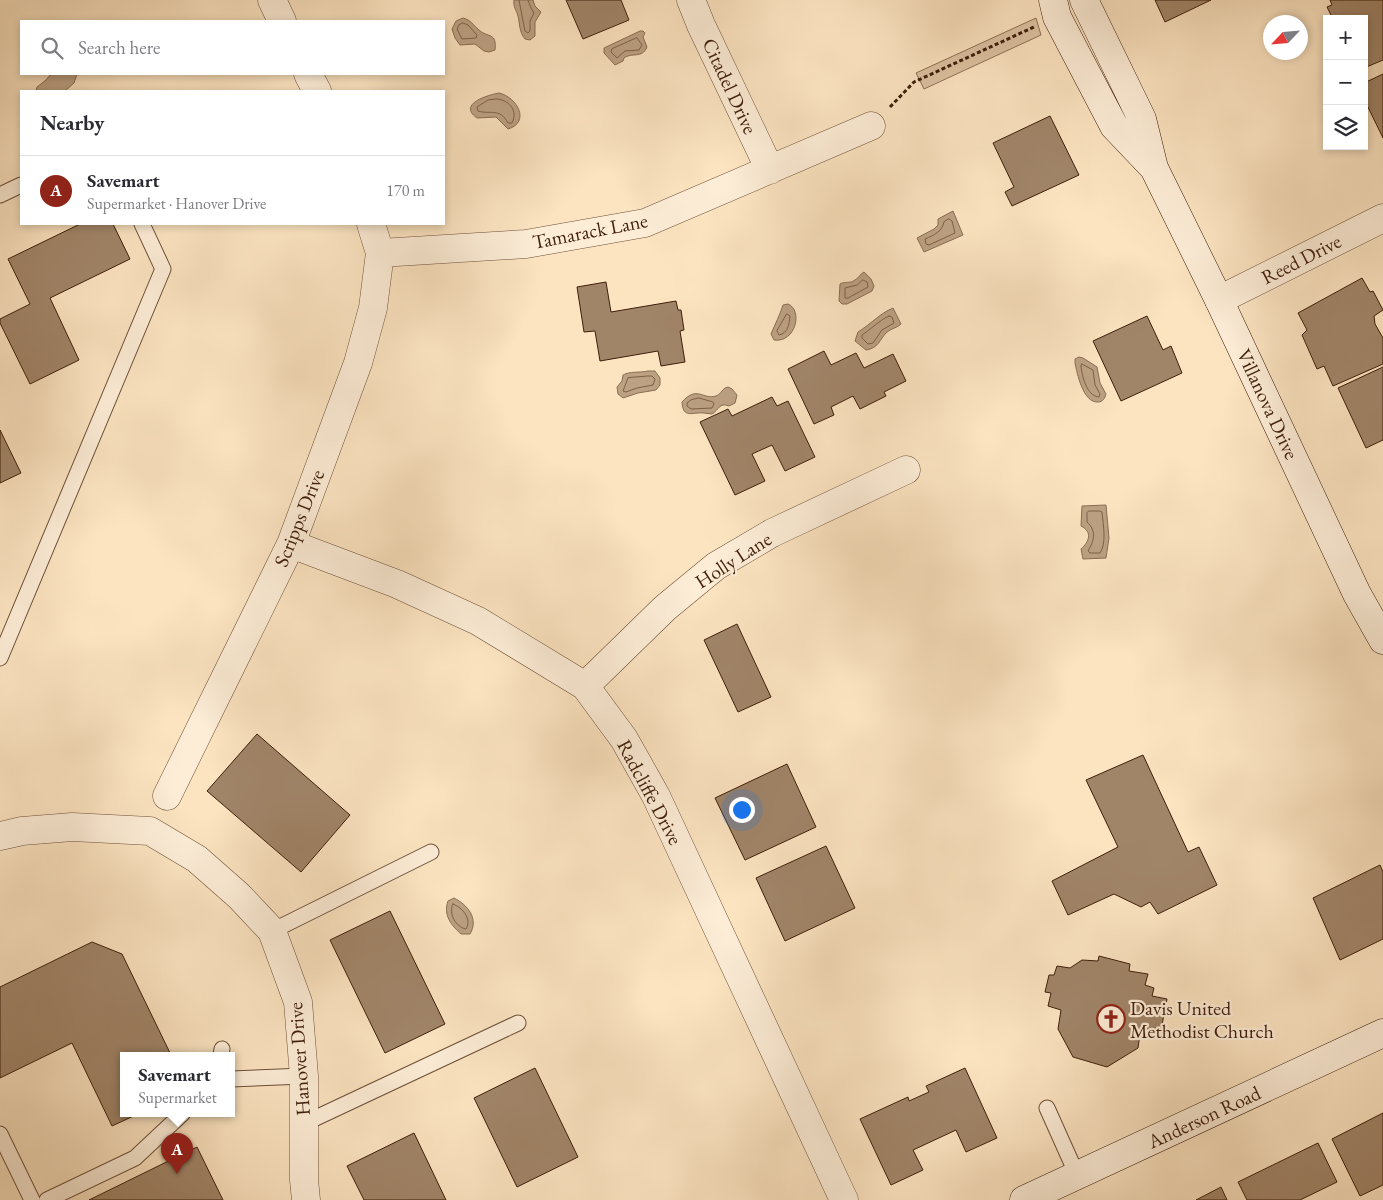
<!DOCTYPE html>
<meta charset="utf-8">
<style>
body{margin:0;font-family:"EB Garamond",serif;background:#f7f7f7;color:#2b2b33}
.controls{position:absolute;right:15px;top:15px;display:grid;overflow:hidden;border-radius:0px;box-shadow:0 2px 8px #0003}
.controls button{width:45px;height:45px;display:grid;place-items:center;padding:0;border:0;border-bottom:1px solid #e1e1e2;background:#fff;color:#2b2b33;font:25px sans-serif}
.compass{position:absolute;left:1263px;top:15px;width:45px;height:45px;border-radius:50%;background:#fff;box-shadow:0 2px 8px #0003;rotate:244deg}
.you{position:absolute;left:741px;top:809px;width:18px;height:18px;margin:-12px;border:4px solid #fff;border-radius:50%;background:#1a73e8;box-shadow:0 0 0 8px #1a73e833}
.badge{display:grid;place-items:center;width:32px;height:32px;border-radius:50%;background:#8f2418;color:#fff;font-size:16px;font-weight:700}
.pin{position:absolute;translate:-50% -41px;filter:drop-shadow(0 1px 2px #0008)}
.pin::after{content:'';position:absolute;top:26px;width:18px;height:15px;background:inherit;clip-path:polygon(0 0,100% 0,50% 100%)}
.popup{position:absolute;left:120px;top:1052px;width:115px;height:65px;box-sizing:border-box;display:grid;place-content:center;border-radius:0px;background:#fff;filter:drop-shadow(0 1px 4px #0005);font-size:16px;white-space:nowrap;color:#7c7c81}
.popup b{font-size:19px;color:#2b2b33}
.popup::after{content:'';position:absolute;left:50%;top:100%;margin-left:-10px;border:10px solid transparent;border-top-color:#fff}
.list{margin:0;padding:0;list-style:none}
h2{display:flex;justify-content:space-between;align-items:center;height:65px;margin:0;padding:0 20px;font-size:21px}
h2 small{font-size:16px;font-weight:400;color:#7c7c81}
.list li{display:grid;grid-template-columns:32px 1fr auto;gap:15px;align-items:center;box-sizing:border-box;height:70px;padding:0 20px;border-top:1px solid #e1e1e2}
.list b{display:block;font-size:19px;white-space:nowrap}
.list p{margin:0;font-size:16px;white-space:nowrap;color:#7c7c81}
.list em{font-size:16px;font-style:normal;color:#7c7c81}
.icon{flex:none;width:28px;height:28px;fill:none;stroke:currentColor;stroke-width:2;stroke-linecap:round;stroke-linejoin:round}
.map{position:relative;flex:none;width:1383px;height:1200px;overflow:hidden}
.search{position:absolute;background:#fff;box-shadow:0 2px 8px #0003;left:20px;top:20px;width:425px;height:55px;display:flex;align-items:center;gap:12px;box-sizing:border-box;padding:0 18px;border-radius:0px;color:#7c7c81;font-size:19px}
.panel{position:absolute;background:#fff;box-shadow:0 2px 8px #0003;left:20px;top:90px;width:425px;height:135px;border-radius:0px}
.map>svg:first-child{display:block}
</style>
<div class="map">
<svg width="1383" height="1200" viewBox="0 0 1383 1200">
<rect width="100%" height="100%" fill="#fce4c1"/>
<filter id="stains"><feTurbulence type="fractalNoise" baseFrequency=".004" numOctaves="4"/><feColorMatrix values="0 0 0 0 .2 0 0 0 0 .09 0 0 0 0 .02 0 0 0 .5 -.17"/></filter>
<radialGradient id="worn" r=".72"><stop offset=".6" stop-color="#630" stop-opacity="0"/><stop offset="1" stop-color="#630" stop-opacity=".3"/></radialGradient>
<path fill="#dcc2a2" stroke="#8e7056" d="M1036 18 1041 35 924 89 916 73Z"/>
<path fill="#bca183" stroke="#8a6d53" d="M514 0H533L535 6 541 12 535 22V36L530 40 525 39C519 32 520 24 518 16 516 9 513 7 514 0Z
M463 18C471 20 473 25 479 30 488 38 497 32 495 50L489 52 484 51 475 44 460 45 455 38 452 29 456 21Z
M640 31H643L645 33 643 37 647 47C642 59 632 52 624 58L623 61 615 65 604 53V48Z
M51 74H77L74 83 65 91H36L37 87 46 80Z
M499 93C517 97 531 122 508 129L496 117 477 118C457 104 488 95 499 93Z
M953 211 963 235 924 252 917 238 934 229 938 225V219Z
M864 272 871 279 874 286 872 291 847 304H842L839 301 840 284C845 281 850 284 855 280 859 278 860 274 864 272Z
M788 304C803 310 796 343 774 340L771 334C775 324 780 315 783 305Z
M893 308 901 324C897 328 892 328 887 332 879 340 879 348 866 350L855 341 858 332C871 324 879 314 893 308Z
M1079 357 1083 358 1097 367 1100 383 1106 394C1105 398 1103 402 1098 402 1083 403 1077 373 1075 363V359Z
M648 371H655L660 378V385L656 390 638 393 623 398 618 394 617 387 622 381 623 375C630 371 639 373 648 371Z
M728 387 732 389 737 395 735 403 729 406C719 402 719 410 712 414 709 414 707 413 704 413 692 412 683 419 682 402 697 385 703 400 716 396 720 395 722 390 725 388Z
M1106 505 1109 538 1106 558 1083 559 1081 549C1089 542 1093 532 1081 526L1082 506Z
M454 898C468 905 479 919 470 934H461C451 925 443 915 448 901Z"/>
<g fill="none" stroke-linecap="round" stroke-linejoin="round">
<path stroke="#7e6046" stroke-width="1" d="M519 0 525 31 528 33 530 31V21L534 13 531 8 528 0
M463 23 468 25 477 35 476 38 462 39 457 29 459 25Z
M637 38 642 45 639 50 625 51 617 58 611 52 612 49Z
M498 99C510 101 518 111 512 123H508C499 107 491 115 478 111L477 107 488 100Z
M949 219 952 221 955 233 929 245 926 244 925 239C934 235 942 232 944 222Z
M863 280 867 282 868 287 848 298H845V288L857 285Z
M787 314 790 316C789 325 788 333 779 335L777 331Z
M889 316 892 317 894 323 882 330 873 343 868 344 862 338V335C870 330 881 319 889 316Z
M1082 364 1093 370 1095 385 1100 394 1099 397C1087 396 1082 377 1081 366Z
M648 376H652L655 379 653 385 637 388 626 392 623 391 628 378Z
M699 398 713 402 714 404 712 408 691 409 687 406V403L691 400Z
M1089 511H1100L1102 512C1103 525 1107 543 1100 553H1090L1088 551C1094 541 1097 531 1087 522V513Z
M453 904C463 908 472 919 466 929 456 927 448 914 453 904Z"/>
</g>
<path fill="#a18569" stroke="#3f1e0a" d="M566 0H621L629 20 583 39Z
M1155 0H1211L1165 22Z
M1330 0H1383V60L1364 68V19H1333L1327 7 1332 5Z
M1383 74V138L1364 99V83Z
M1050 116 1079 175 1012 206 1005 192 1014 187 993 143Z
M80 224H113L130 259 50 298 79 360 30 384 0 323V319L30 304 8 259Z
M1362 278 1370 292 1373 291 1383 310 1374 316 1375 324 1383 338V364L1333 386 1324 366 1317 369 1302 335 1307 330 1298 313Z
M606 282 611 312 676 301 678 310H681L684 330 680 331 685 362 661 366 658 351 600 361 595 331 584 332 577 287Z
M1147 316 1163 350 1171 346 1182 373 1121 401 1093 341Z
M824 351 831 365 856 353 864 368 893 354 906 381 884 392 886 396 860 409 853 396 831 407 834 415 814 424 788 369Z
M1383 367V440L1366 448 1338 388Z
M772 397 777 406 788 401 815 457 785 471 772 445 752 454 765 481 735 495 700 422 728 409 732 416Z
M0 430 21 473 0 483Z
M737 624 771 697 738 712 704 640Z
M257 734 350 815 301 872 207 791Z
M1143 755 1188 852 1199 847 1217 885 1158 914 1150 902 1141 907 1114 894 1068 915 1052 881 1118 847 1086 780Z
M787 764 816 827 745 860 715 798Z
M826 846 855 908 785 941 756 878Z
M1380 865 1383 872V939L1340 960 1313 898Z
M390 911 445 1024 385 1053 330 940Z
M92 942 122 954 171 1055H123V1113H140L112 1126 72 1043 0 1078V987Z
M1099 956 1130 964 1129 971 1148 974 1145 985 1154 988 1152 996 1167 999 1161 1030 1155 1028 1154 1036 1140 1034 1138 1048 1107 1067 1073 1057 1058 1029 1061 1010 1048 1006 1051 993 1045 992 1049 975H1054L1057 966 1070 968 1082 960 1098 961Z
M535 1068 578 1157 517 1187 474 1098Z
M965 1068 997 1138 966 1152 956 1130 913 1150 923 1170 891 1185 860 1119 908 1097 909 1101 929 1092 926 1086Z
M1383 1113V1185L1360 1196 1332 1139Z
M414 1133 446 1200H364L347 1166Z
M1318 1143 1337 1182 1300 1200H1247L1238 1182Z
M197 1147 223 1200H89Z
M1221 1187 1227 1200H1196Z"/>
<g fill="none" stroke-linecap="round" stroke-linejoin="round">
<defs>
<path id="lane" d="M0 195 21 185
M0 658 163 269 142 224
M272 931 431 852
M221 1055 222 1049
M231 1079 304 1076
M1047 1108 1077 1175
M305 1123 518 1023
M0 1134 32 1200
M47 1200 135 1158 183 1113"/>
<path id="street" d="M272 0 282 21
M691 0 701 25 770 170
M308 74 317 91
M380 253 526 244 645 223 871 126
M1219 300 1383 218
M291 544 397 584 478 621 585 686 624 739 656 796 844 1200
M585 686 665 608 716 566 772 533 906 470
M167 796 291 544 358 363 373 308 380 253 371 224
M0 836 22 831 72 827 150 831 197 859 239 896 272 931 298 1002 304 1076V1180L306 1200"/>
<path id="secondary" d="M1053 0 1057 17 1114 126 1152 166
M1084 0 1142 119 1154 168 1219 300 1357 594 1383 640
M1024 1200 1383 1033"/>
</defs>
<use href="#lane" stroke="#6e5038" stroke-width="17"/>
<use href="#street" stroke="#6e5038" stroke-width="29"/>
<use href="#secondary" stroke="#3f1e0a" stroke-width="29"/>
<path stroke="#3f1e0a" stroke-width="3" stroke-dasharray="4 2.5" stroke-linecap="butt" d="M890 107 914 82 1034 27"/>
<use href="#lane" stroke="#fdedd7" stroke-width="15"/>
<use href="#street" stroke="#fdedd7" stroke-width="28"/>
<use href="#secondary" stroke="#fdedd7" stroke-width="28"/>
</g>
<defs>
<symbol id="church-ring" viewBox="-11 -11 22 22"><circle r="9.5" fill="#fdedd7" stroke="#8f2418" stroke-width="1.5"/><path d="M-1.2-6h2.4v3.5h3.3v2.4h-3.3V6h-2.4V-.1h-3.3v-2.4h3.3Z" fill="#8f2418"/></symbol>
</defs>
<g fill-rule="evenodd">
<use href="#church-ring" x="1095" y="1003" width="32" height="32"/>
</g>
<g text-anchor="middle" dominant-baseline="central" stroke-width="4.5" stroke-linejoin="round" paint-order="stroke">
<g font-size="20" fill="#3f1e0a" stroke="#fdedd7">
<text transform="translate(730 86) rotate(65)">Citadel Drive</text>
<text transform="translate(590 231) rotate(-11)">Tamarack Lane</text>
<text transform="translate(1301 259) rotate(-27)">Reed Drive</text>
<text transform="translate(1268 404) rotate(65)">Villanova Drive</text>
<text transform="translate(299 518) rotate(-68)">Scripps Drive</text>
<text transform="translate(733 560) rotate(-33)">Holly Lane</text>
<text transform="translate(650 792) rotate(62)">Radcliffe Drive</text>
<text transform="translate(299 1059) rotate(-94)">Hanover Drive</text>
<text transform="translate(1204 1117) rotate(-25)">Anderson Road</text>
</g>
<g font-size="20" fill="#3f1e0a" stroke="#fdedd7" text-anchor="start">
<text x="1130" y="1008">Davis United<tspan x="1130" dy="23">Methodist Church</tspan></text>
</g>
</g>
<rect width="100%" height="100%" filter="url(#stains)"/>
<rect width="100%" height="100%" fill="url(#worn)"/>
</svg>
<div class="controls">
<button>+</button>
<button>−</button>
<button><svg class="icon" aria-label="layers" viewBox="0 0 24 24"><path d="M12 4l9 5-9 5-9-5zM3 14l9 5 9-5"/></svg></button>
</div>
<svg class="compass" viewBox="-18 -18 36 36"><path d="M0-13l5 13h-10z" fill="#e53935"/><path d="M0 13l5-13h-10z" fill="#7c7c81"/></svg>
<div class="you"></div>
<div class="pin badge" style="left:177px;top:1174px">A</div>
<div class="popup"><b>Savemart</b>Supermarket</div>
<div class="search"><svg class="icon" aria-label="search" viewBox="0 0 24 24"><circle cx="10" cy="10" r="6"/><path d="M15 15l6 6"/></svg>Search here</div>
<section class="panel">
<h2>Nearby<small></small></h2>
<ul class="list">
<li><span class="badge">A</span><div><b>Savemart</b><p>Supermarket · Hanover Drive</p></div><em>170 m</em></li>
</ul>
</section>
</div>
